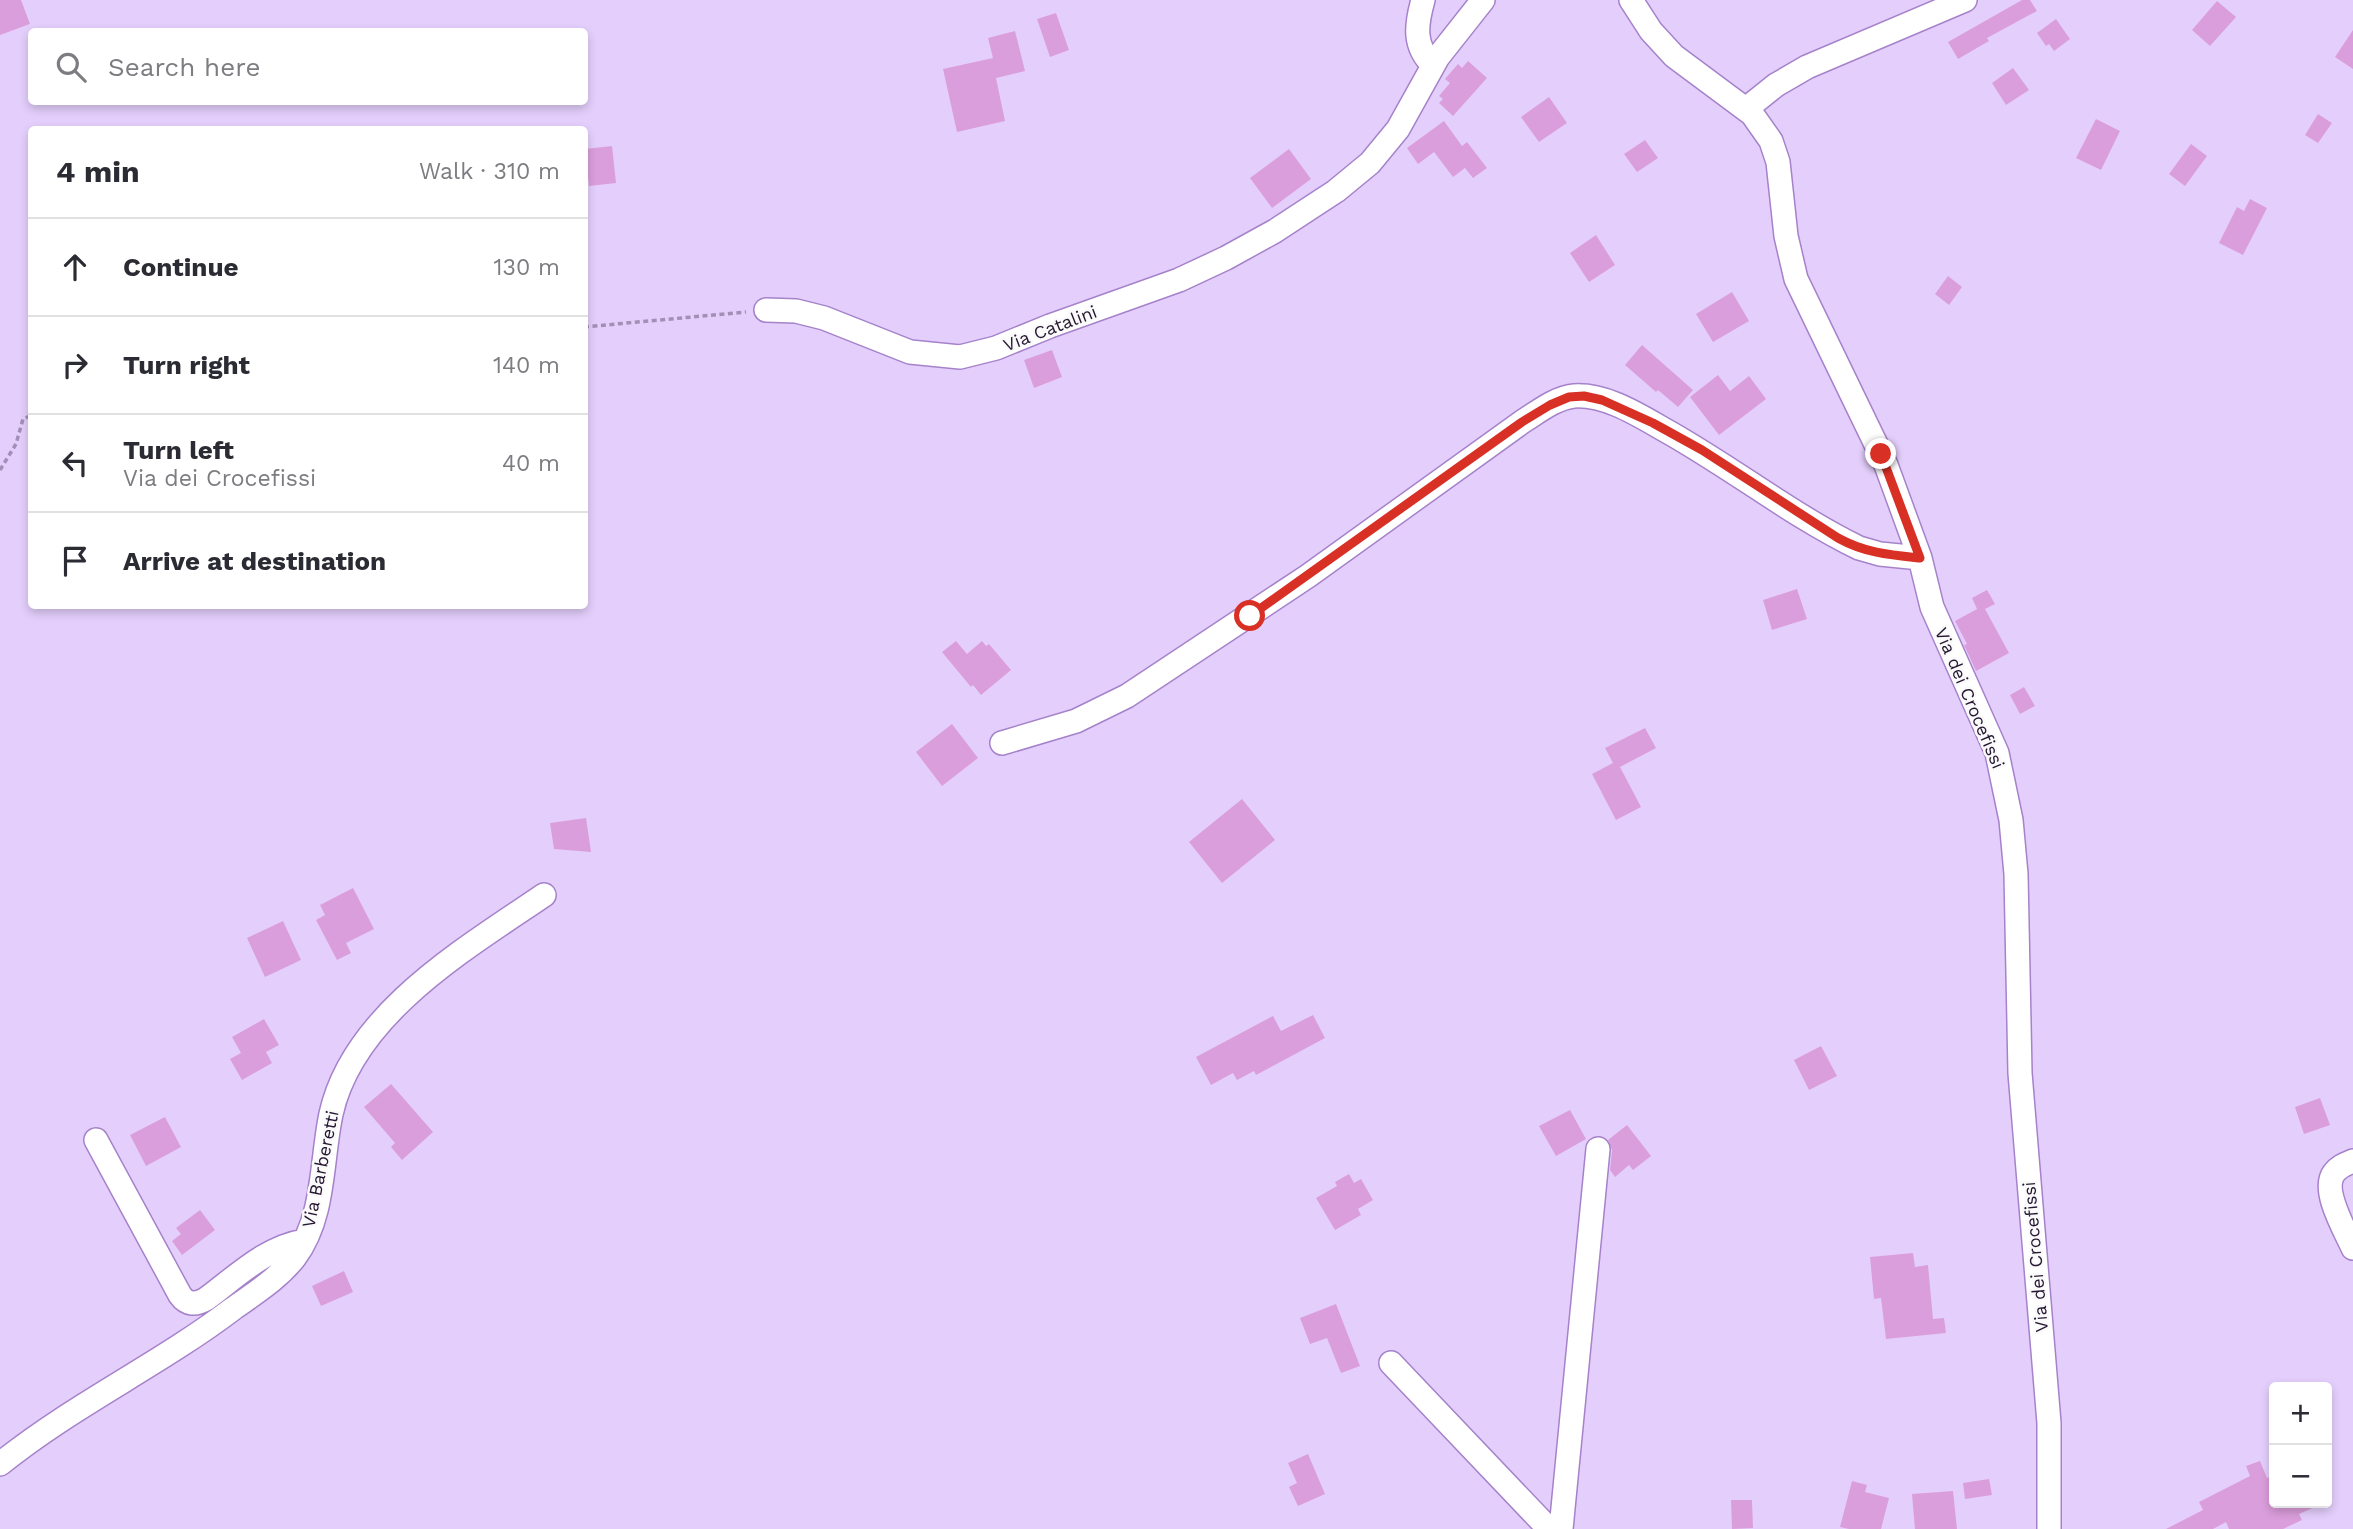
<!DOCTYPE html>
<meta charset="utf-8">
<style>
body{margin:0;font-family:"Work Sans",sans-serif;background:#f2f2f3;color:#2b2b33}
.controls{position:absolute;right:21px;bottom:21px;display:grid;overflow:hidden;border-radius:7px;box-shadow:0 4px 10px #0003}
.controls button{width:63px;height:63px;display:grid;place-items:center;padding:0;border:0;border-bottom:2px solid #e1e1e2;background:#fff;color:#2b2b33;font:35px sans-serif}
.stop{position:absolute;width:21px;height:21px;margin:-16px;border:5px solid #d93025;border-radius:50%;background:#fff}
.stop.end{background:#d93025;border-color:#fff;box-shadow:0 2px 7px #0008}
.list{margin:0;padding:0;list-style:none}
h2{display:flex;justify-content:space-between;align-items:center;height:91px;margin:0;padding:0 28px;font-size:30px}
h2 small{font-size:23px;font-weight:400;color:#7c7c81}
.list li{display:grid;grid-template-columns:46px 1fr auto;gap:21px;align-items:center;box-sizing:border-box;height:98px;padding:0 28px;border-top:2px solid #e1e1e2}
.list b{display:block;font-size:26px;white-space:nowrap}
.list p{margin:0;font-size:23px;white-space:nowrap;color:#7c7c81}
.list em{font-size:23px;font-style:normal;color:#7c7c81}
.icon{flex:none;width:38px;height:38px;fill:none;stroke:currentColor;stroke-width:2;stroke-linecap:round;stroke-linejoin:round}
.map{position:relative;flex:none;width:2353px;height:1529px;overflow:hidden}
.search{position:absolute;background:#fff;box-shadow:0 4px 10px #0003;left:28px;top:28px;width:560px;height:77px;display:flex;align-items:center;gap:18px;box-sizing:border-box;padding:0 24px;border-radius:7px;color:#7c7c81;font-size:26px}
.panel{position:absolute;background:#fff;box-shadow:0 4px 10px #0003;left:28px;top:126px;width:560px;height:483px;border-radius:7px}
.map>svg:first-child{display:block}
</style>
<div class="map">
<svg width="2353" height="1529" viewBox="0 0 2353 1529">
<rect width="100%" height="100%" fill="#e4cffc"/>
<path fill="#db9edc" d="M0 0H21L30 24 0 35Z
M2022 0H2030L2037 11 1987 38 1989 41 1958 59 1948 42Z
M2217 1 2236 17 2210 46 2192 30Z
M1056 13 1069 50 1050 57 1037 19Z
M2056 19 2070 39 2054 51 2049 44 2046 46 2037 33Z
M2353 30V69L2335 57Z
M1015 31 1025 71 996 78 1005 121 957 132 943 69 993 58 988 38Z
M1468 61 1487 78 1453 116 1439 103 1443 99 1439 96 1450 83 1445 79 1458 64 1462 68Z
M2013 68 2029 90 2006 105 1992 83Z
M1549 97 1567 123 1539 142 1521 117Z
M2318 114 2332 123 2318 143 2305 135Z
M2096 119 2120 131 2101 170 2076 158Z
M1444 121 1462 146 1467 142 1487 168 1473 178 1465 168 1453 177 1434 152 1418 164 1407 148Z
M1645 140 1658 158 1637 172 1624 154Z
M2191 144 2207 156 2185 186 2169 174Z
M612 146 616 183 589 186 585 149Z
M1289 149 1311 179 1272 208 1250 178Z
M2250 199 2267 208 2243 255 2219 243 2237 207 2244 211Z
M1596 235 1615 265 1589 282 1570 253Z
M1948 276 1962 287 1949 305 1935 294Z
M1732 292 1749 321 1713 342 1696 314Z
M1642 345 1693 390 1678 407 1658 390 1656 392 1625 365Z
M1052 350 1062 377 1034 388 1024 360Z
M1718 375 1730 391 1749 376 1766 399 1719 435 1690 397Z
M1797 589 1807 619 1772 630 1763 600Z
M1987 590 1995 604 1985 609 2009 653 1976 671 1964 645 1967 644 1955 621 1977 609 1972 598Z
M956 641 967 654 982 641 986 646 989 644 1011 670 981 695 973 685 971 687 942 652Z
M2024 687 2035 706 2020 714 2010 695Z
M952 724 978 758 942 786 916 752Z
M1645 728 1656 748 1620 767 1641 807 1616 820 1592 774 1613 763 1605 748Z
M1242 799 1275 840 1222 883 1189 842Z
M586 818 591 852 554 849 550 823Z
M353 888 374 929 346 943 351 953 337 960 316 920 325 915 320 905Z
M283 921 301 960 265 977 247 938Z
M1313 1015 1325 1038 1256 1075 1254 1071 1237 1080 1233 1073 1211 1085 1196 1057 1273 1016 1281 1031Z
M264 1019 279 1045 266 1052 272 1063 242 1080 230 1059 241 1053 232 1037Z
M1821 1046 1837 1076 1809 1090 1794 1060Z
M391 1084 433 1132 402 1160 391 1147 395 1143 364 1107Z
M2320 1098 2330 1125 2304 1134 2295 1107Z
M1570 1110 1586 1139 1556 1156 1539 1126Z
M165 1117 181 1147 146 1166 130 1135Z
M1627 1125 1651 1156 1633 1170 1629 1165 1615 1177 1610 1170 1612 1150 1608 1140Z
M1349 1174 1354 1183 1361 1179 1373 1200 1358 1209 1361 1215 1335 1230 1316 1198 1337 1186 1335 1182Z
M200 1210 215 1230 182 1255 172 1241 181 1234 176 1228Z
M1913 1253 1915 1267 1928 1265 1933 1319 1944 1318 1946 1333 1886 1339 1881 1298 1874 1299 1870 1257Z
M344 1271 353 1292 321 1306 312 1286Z
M1336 1304 1360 1366 1341 1373 1327 1338 1310 1344 1300 1318Z
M1308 1454 1325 1494 1298 1506 1289 1487 1297 1483 1288 1463Z
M2260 1461 2267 1478 2274 1475V1503H2324L2299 1514 2302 1520 2283 1529H2229L2226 1522 2213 1529H2166L2203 1510 2199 1502 2250 1476 2246 1466Z
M1989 1479 1992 1495 1965 1499 1963 1483Z
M1852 1481 1867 1485 1865 1492 1889 1498 1881 1529H1849L1840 1527Z
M1953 1491 1957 1529H1915L1912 1494Z
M1731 1500H1752L1753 1528 1732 1529Z"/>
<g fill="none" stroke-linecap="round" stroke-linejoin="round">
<defs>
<path id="minor" d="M1423 0C1416 25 1413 46 1433 65
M1631 0 1651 31 1674 56 1752 114 1771 141 1778 162 1786 236 1796 279 1886 465 1920 558 1932 607 1997 753 2011 820 2016 874 2020 1073 2049 1423V1529
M1746 109 1776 85 1807 67 1965 0
M766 310 796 311 824 318 910 352 960 357 996 348 1050 326 1179 280 1226 258 1275 231 1336 191 1370 163 1398 129 1438 57 1483 0
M1002 743 1076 721 1127 696 1308 576 1522 422C1538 412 1555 398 1574 396 1605 394 1637 414 1663 429 1730 466 1791 515 1859 548L1880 554 1920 558
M96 1140 180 1295C187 1305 196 1305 206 1299 236 1277 266 1247 304 1241
M2353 1161C2346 1164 2339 1166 2334 1173 2321 1190 2345 1230 2353 1248
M1391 1363 1549 1529
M0 1464C73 1405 159 1365 234 1308 255 1293 279 1278 295 1257 325 1217 321 1161 331 1114 353 1014 465 949 544 895
M1561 1529 1598 1149"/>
</defs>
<use href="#minor" stroke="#a582ca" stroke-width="26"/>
<path stroke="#a28fb6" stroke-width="3.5" stroke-dasharray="5 3.5" stroke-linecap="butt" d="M584 327 746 312
M0 470 16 444 23 419 32 415"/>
<use href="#minor" stroke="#fff" stroke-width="23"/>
</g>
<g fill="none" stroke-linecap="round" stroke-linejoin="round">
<path stroke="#d93025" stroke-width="9" d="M1250 616 1522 422 1550 405 1569 397 1584 396 1602 400 1653 423 1702 450 1838 538C1865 553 1890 555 1920 558L1881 454"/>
</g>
<g text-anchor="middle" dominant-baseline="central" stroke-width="5" stroke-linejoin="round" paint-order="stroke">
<g font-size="18" fill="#251632" stroke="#fafafa">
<text transform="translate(1050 328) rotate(-21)">Via Catalini</text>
<text transform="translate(1970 698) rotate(67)">Via dei Crocefissi</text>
<text transform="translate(320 1169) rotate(-78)">Via Barberetti</text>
<text transform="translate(2035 1257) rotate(-95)">Via dei Crocefissi</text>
</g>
</g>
</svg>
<div class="controls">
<button>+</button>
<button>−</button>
</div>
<div class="stop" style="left:1250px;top:616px"></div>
<div class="stop end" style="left:1881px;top:454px"></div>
<div class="search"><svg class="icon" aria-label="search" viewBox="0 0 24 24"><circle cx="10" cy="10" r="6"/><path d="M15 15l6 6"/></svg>Search here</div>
<section class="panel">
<h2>4 min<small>Walk · 310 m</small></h2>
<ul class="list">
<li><svg class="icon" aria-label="ahead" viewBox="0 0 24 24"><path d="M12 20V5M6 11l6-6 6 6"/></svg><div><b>Continue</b></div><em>130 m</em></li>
<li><svg class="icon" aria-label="right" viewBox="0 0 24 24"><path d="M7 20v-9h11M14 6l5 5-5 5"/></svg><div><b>Turn right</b></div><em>140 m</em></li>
<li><svg class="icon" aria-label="left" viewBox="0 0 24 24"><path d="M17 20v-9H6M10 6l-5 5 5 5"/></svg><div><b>Turn left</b><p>Via dei Crocefissi</p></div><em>40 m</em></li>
<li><svg class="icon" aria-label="arrive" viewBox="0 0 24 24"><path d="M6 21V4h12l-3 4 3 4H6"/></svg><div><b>Arrive at destination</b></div></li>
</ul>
</section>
</div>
